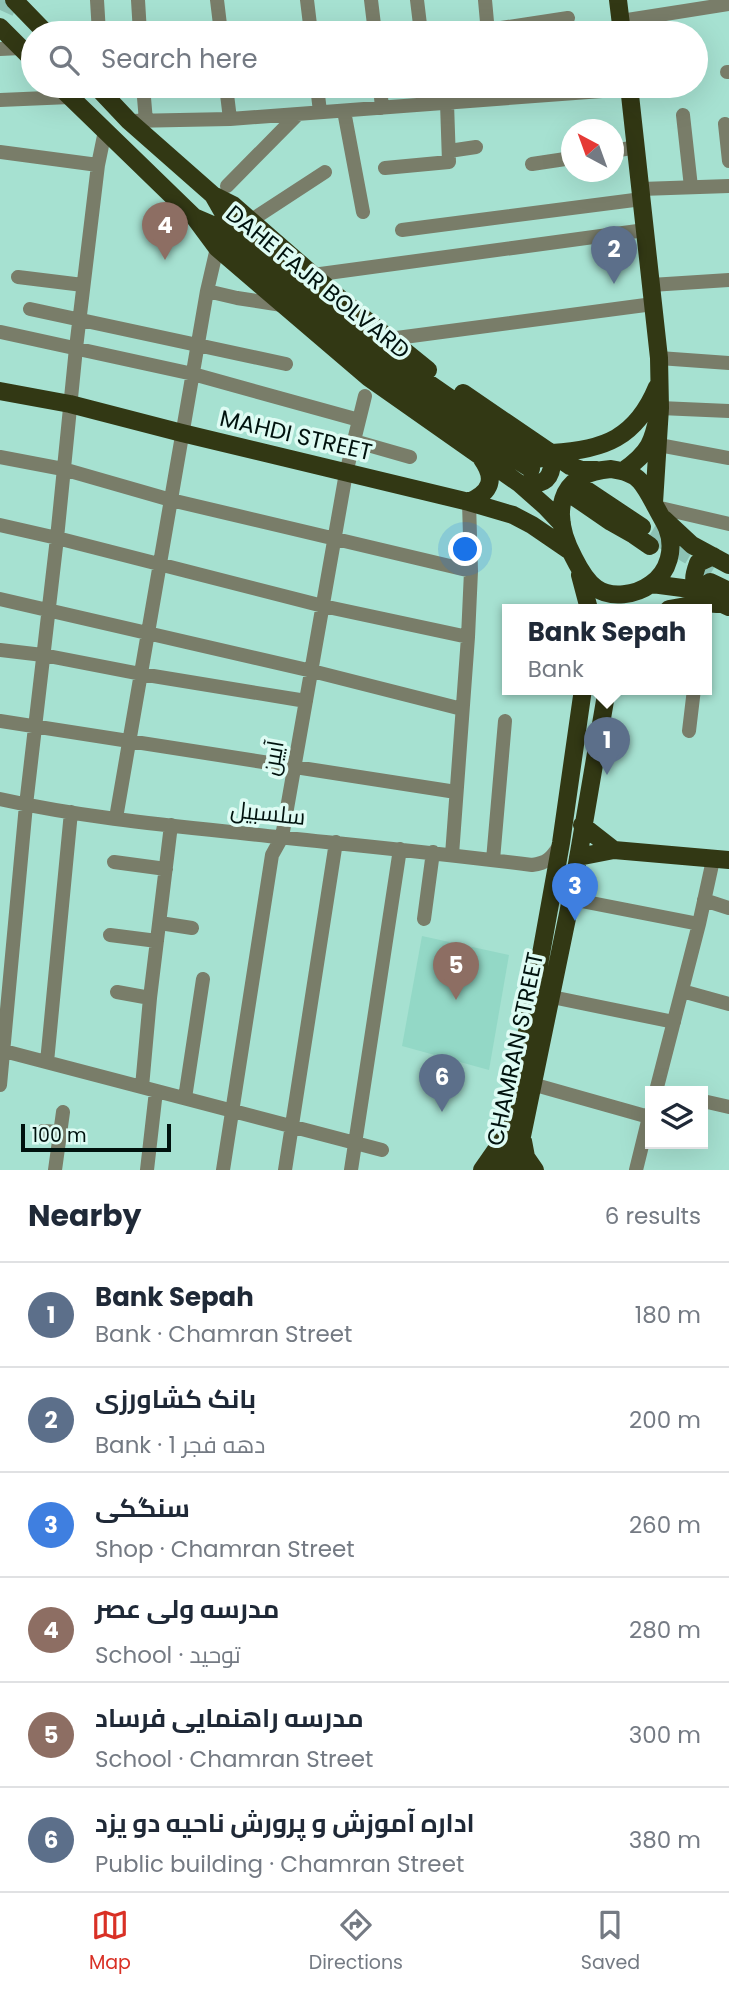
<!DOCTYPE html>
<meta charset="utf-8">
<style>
body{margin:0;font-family:Poppins,Cairo,sans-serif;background:#f2f2f3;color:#1f2937}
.controls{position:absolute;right:21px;bottom:21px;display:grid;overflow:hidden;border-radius:0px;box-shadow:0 7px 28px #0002}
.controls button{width:63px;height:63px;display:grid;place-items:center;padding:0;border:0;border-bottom:2px solid #e0e1e3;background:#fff;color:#1f2937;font:35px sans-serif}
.compass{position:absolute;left:561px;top:119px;width:63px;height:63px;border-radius:50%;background:#fff;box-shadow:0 7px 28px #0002;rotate:319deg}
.scale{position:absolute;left:21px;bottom:18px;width:150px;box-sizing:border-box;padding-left:7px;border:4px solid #00120e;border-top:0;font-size:19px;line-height:24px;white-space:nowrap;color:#00120e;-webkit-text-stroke:5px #defbf3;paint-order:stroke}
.you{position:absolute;left:466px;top:550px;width:24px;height:24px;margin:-18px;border:5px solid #fff;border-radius:50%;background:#1a73e8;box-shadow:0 0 0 10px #1a73e833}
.badge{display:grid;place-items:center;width:46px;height:46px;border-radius:50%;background:#d93025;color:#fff;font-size:23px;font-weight:700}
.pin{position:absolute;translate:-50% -58px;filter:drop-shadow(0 2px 4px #0008)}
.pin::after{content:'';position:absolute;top:37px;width:24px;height:21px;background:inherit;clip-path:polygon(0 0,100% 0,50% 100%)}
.popup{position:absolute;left:502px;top:604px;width:210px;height:91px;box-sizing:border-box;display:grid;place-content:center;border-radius:0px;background:#fff;filter:drop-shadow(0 2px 5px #0005);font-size:23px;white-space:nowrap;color:#747a83}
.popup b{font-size:26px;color:#1f2937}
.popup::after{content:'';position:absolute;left:50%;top:100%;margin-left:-14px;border:14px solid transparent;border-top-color:#fff}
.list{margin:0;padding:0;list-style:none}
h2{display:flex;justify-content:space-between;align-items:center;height:91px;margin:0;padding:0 28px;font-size:30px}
h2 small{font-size:23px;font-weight:400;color:#747a83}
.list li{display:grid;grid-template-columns:46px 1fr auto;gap:21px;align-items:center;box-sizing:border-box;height:105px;padding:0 28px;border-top:2px solid #e0e1e3}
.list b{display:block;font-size:26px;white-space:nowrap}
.list p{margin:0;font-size:23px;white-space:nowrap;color:#747a83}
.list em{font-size:23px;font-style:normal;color:#747a83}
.icon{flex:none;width:38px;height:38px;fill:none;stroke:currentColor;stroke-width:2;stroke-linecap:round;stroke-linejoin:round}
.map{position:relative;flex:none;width:729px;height:1170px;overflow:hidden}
.search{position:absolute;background:#fff;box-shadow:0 7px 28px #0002;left:21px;right:21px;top:21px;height:77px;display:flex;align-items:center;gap:18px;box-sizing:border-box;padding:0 24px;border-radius:38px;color:#747a83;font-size:26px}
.sheet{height:721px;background:#fff}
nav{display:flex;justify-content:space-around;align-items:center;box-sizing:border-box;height:98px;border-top:2px solid #e0e1e3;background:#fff;font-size:19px;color:#747a83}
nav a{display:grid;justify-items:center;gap:4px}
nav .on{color:#d93025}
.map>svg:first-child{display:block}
</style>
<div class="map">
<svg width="729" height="1170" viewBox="0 0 729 1170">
<rect width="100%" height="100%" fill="#a6e1d1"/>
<path fill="#93d8c6" d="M422 936 509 955 489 1070 402 1046Z"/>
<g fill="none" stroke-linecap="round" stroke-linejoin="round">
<path stroke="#8dc2b4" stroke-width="18" stroke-dasharray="18 9" stroke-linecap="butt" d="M0 0 26 12
M651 533 716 571"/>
<path stroke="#797d69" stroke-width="14" d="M97 0 99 33
M138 0 140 33
M217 0 221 33
M307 0 311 33
M371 0 375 33
M417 0 421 33
M485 0 488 33
M621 21 729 4
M488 30 568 18
M0 49 21 48
M727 72H729
M143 86 146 121
M226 86 230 119
M317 86 320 112
M380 86 382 108
M427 86 429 104
M0 100 70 97
M344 111 363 212
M683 115 691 187
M129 121 230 119 629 89
M725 124 729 161
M449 151 476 147
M614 151 636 147
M0 152 98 165
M532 164 572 158
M385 168 449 162 447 103
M227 186 298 114
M641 189 729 186
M250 221 325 172
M402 230 642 199
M313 275 645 230
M18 277 83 285
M651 285 729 280
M207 291 237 298 282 305
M30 309 286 364
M1 332 193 374 359 420
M389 339 653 304
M659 358 729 363
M660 408 729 411
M354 441 410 457
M659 445 729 458
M0 457 63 469 171 500 471 571
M656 507 729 524
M0 525 57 538 323 606 468 637
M0 599 312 671 462 709
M0 650 43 655 141 674 306 701
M0 721 456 792
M689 731 694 689
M0 799C76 816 154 824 231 832 332 843 432 852 532 865 548 863 551 858 560 845
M116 818 207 291 217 248
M452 855 468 637 471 571 469 502
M493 860 505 721
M114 862 166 869
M571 899 699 924
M704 900 729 908
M424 919 433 852
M160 923 192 928
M110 935 157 941
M682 991 729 1004
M117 992 150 998
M552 997 674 1022
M4 1051 382 1150
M47 1062 71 812
M532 1084 649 1117
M0 1085 26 805 57 538 76 348 98 165 105 131
M142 1087 150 998 171 825
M656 1091 699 924 713 860
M185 1098 203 979
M703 1101 729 1107
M43 1131 60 1132
M55 1170 63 1112
M147 1170 156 1091
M223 1170 272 855 282 837 346 473 365 396
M285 1170 336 842
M351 1170 400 849
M636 1170 650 1113"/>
<path stroke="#323814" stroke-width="18" d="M14 0 46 33
M618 0 622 33
M0 27 33 60
M59 86 194 217 215 226 358 351 492 444 531 469
M96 86 129 121 213 195 225 216 310 292 372 344 538 459
M629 86 659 358 660 408
M213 195 233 205 344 302 428 370
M194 217 217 248 369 378 520 484 546 507 562 524
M0 391 70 404 182 433 469 502 513 515 532 525 570 551
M463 393 570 466 582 470H597
M611 469C622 471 633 473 640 481 647 489 652 500 657 509 660 515 664 521 667 528 675 548 669 572 651 584 636 595 611 599 596 588 586 581 579 568 574 558 551 515 556 473 611 469Z
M623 471C652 451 653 440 660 408L654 503
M520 484C545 486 554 480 552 453 604 450 636 438 657 387
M585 489 642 527
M576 498 611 522 634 535 650 546
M469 502C491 492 496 479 482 459
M664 519 692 545 729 565
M580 575 589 609
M710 582 729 591
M652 584 690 589 729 607
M701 593C692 580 693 577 698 563L713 556
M669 609 703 603 717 604
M582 825 614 850
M578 857 614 850 729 860
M523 1141 526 1157 535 1170
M482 1170 505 1137
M502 1170 561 843 583 689
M515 1170 571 899 607 689"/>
</g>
<g text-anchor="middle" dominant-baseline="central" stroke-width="7" stroke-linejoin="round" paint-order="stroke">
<g font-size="23" fill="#00120e" stroke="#defbf3">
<text transform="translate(318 282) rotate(39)">DAHE FAJR BOLVARD</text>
<text transform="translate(296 435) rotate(13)">MAHDI STREET</text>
<text transform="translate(273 758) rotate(-80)">آیین</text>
<text transform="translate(268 813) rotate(6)">سلسبیل</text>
<text transform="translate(515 1049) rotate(-78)">CHAMRAN STREET</text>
</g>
</g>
</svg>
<div class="controls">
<button><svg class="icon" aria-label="layers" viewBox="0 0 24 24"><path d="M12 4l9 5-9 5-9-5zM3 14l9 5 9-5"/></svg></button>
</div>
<svg class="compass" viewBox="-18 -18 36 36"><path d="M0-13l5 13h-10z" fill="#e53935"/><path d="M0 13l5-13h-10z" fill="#747a83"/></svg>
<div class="scale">100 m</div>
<div class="you"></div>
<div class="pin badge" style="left:607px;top:775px;background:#5c6f8a">1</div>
<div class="popup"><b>Bank Sepah</b>Bank</div>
<div class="pin badge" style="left:614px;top:284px;background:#5c6f8a">2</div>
<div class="pin badge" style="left:575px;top:921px;background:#3f7fe0">3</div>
<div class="pin badge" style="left:165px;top:260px;background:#8d6e63">4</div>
<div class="pin badge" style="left:456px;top:1000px;background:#8d6e63">5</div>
<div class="pin badge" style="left:442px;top:1112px;background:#5c6f8a">6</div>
<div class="search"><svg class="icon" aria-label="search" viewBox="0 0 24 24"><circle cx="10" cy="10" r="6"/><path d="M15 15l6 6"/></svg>Search here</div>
</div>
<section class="sheet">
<h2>Nearby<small>6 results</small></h2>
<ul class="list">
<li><span class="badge" style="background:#5c6f8a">1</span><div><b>Bank Sepah</b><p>Bank · Chamran Street</p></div><em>180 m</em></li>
<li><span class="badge" style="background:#5c6f8a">2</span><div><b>بانک کشاورزی</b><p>Bank · دهه فجر 1</p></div><em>200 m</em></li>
<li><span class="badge" style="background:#3f7fe0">3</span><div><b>سنگکی</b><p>Shop · Chamran Street</p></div><em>260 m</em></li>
<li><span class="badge" style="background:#8d6e63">4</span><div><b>مدرسه ولی عصر</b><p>School · توحید</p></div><em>280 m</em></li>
<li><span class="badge" style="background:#8d6e63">5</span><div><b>مدرسه راهنمایی فرساد</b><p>School · Chamran Street</p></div><em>300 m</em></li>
<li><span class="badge" style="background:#5c6f8a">6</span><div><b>اداره آموزش و پرورش ناحیه دو یزد</b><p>Public building · Chamran Street</p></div><em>380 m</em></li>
</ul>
</section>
<nav>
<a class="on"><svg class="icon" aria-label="map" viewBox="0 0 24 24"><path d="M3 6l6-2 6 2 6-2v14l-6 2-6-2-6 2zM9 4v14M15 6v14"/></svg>Map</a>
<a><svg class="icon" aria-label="directions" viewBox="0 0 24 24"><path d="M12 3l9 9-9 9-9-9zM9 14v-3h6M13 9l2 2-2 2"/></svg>Directions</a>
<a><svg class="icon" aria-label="saved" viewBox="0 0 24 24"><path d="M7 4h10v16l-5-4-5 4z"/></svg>Saved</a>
</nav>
